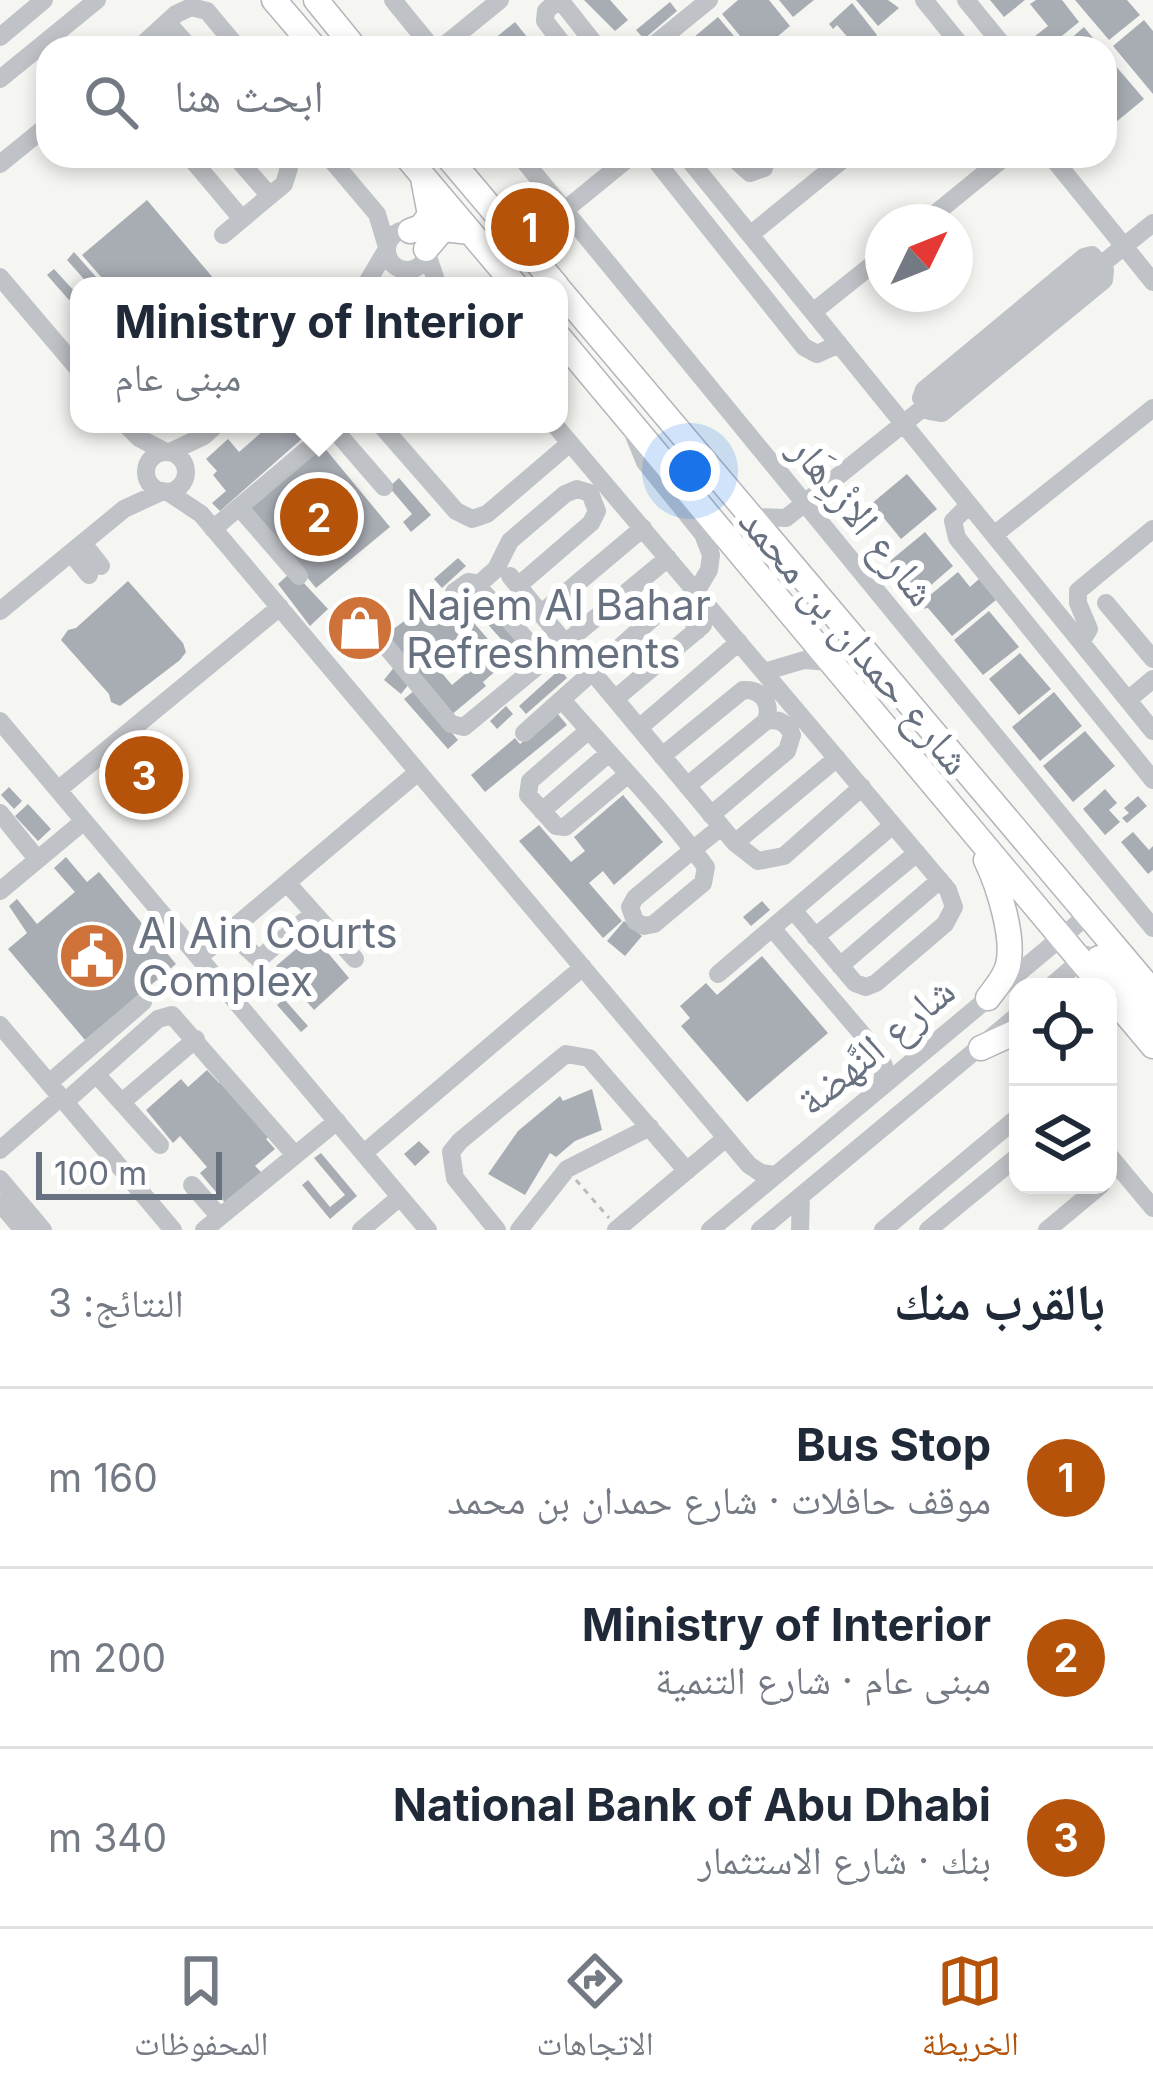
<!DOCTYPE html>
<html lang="ar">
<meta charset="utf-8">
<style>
body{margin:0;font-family:Inter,"Noto Naskh Arabic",sans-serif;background:#f2f2f3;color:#1f2937;direction:rtl}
.controls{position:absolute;right:36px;bottom:36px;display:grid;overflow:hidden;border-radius:24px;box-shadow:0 6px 18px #0003}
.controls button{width:108px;height:108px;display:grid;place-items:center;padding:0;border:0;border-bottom:3px solid #e0e1e3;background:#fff;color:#1f2937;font:60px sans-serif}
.compass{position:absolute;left:865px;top:204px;width:108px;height:108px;border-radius:50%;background:#fff;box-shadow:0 6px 18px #0003;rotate:47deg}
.scale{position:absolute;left:36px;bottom:30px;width:186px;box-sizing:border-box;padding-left:12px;border:6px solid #687180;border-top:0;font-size:33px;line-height:42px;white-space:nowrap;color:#687180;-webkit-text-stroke:9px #fff;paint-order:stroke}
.you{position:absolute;left:690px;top:471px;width:42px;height:42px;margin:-30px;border:9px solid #fff;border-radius:50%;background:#1a73e8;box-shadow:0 0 0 18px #1a73e833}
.badge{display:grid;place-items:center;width:78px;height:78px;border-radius:50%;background:#b45309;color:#fff;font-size:39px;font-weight:700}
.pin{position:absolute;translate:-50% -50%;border:6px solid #fff;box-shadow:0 3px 12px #0006}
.popup{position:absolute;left:70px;top:277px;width:498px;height:156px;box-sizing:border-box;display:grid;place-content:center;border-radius:24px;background:#fff;filter:drop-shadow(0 3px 9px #0005);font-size:39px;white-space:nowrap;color:#747a83}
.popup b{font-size:45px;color:#1f2937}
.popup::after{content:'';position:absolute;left:50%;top:100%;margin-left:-24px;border:24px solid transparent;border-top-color:#fff}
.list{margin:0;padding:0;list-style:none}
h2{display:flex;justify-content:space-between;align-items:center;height:156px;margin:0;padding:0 48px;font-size:51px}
h2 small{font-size:39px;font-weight:400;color:#747a83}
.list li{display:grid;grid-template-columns:78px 1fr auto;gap:36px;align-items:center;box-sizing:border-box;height:180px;padding:0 48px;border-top:3px solid #e0e1e3}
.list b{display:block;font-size:45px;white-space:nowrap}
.list p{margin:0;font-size:39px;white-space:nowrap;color:#747a83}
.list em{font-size:39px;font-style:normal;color:#747a83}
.icon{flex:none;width:66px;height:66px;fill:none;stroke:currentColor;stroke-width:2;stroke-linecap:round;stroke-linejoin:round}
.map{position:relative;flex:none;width:1153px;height:1230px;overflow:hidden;direction:ltr}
.search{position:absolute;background:#fff;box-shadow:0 6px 18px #0003;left:36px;right:36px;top:36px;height:132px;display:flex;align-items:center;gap:30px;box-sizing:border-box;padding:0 42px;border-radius:36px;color:#747a83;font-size:45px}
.sheet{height:696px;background:#fff}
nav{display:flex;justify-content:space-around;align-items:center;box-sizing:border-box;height:168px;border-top:3px solid #e0e1e3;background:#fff;font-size:33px;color:#747a83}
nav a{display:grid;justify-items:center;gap:6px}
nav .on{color:#b45309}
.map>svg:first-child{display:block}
</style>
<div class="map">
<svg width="1153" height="1230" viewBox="0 0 1153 1230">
<rect width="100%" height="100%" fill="#f5f5f2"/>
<path fill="#a8adb4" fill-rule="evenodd" d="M584 0H610L628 20 615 31Z
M738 0H769L790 26 764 48H750L722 14Z
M779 0H814L793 17Z
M856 0H888L899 8 878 26Z
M990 0H1025L1004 17Z
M1036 0H1062L1079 22 1047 48H1030L1026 43 1048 26 1030 4Z
M1075 0H1127L1140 15 1109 40Z
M670 2 677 11 644 39 636 30Z
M852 3 877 35 862 48H857L837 25 833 29 829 24Z
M718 17 744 48H681Z
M1144 20 1153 31V94L1113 46Z
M515 22 536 48H483Z
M1084 27 1101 48H1060Z
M1114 64 1144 99 1105 131V71Z
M147 200 220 286H109L82 255Z
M74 252 104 286H90L67 260Z
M54 269 76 293 69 300 47 275Z
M271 424H293L304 437 220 511 212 503 226 491 213 475 217 471 206 459 228 439 239 452Z
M323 446 390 527 316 588 249 507Z
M907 474 937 509 901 539 883 517 856 540 845 526Z
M399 478 431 515 411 532 403 522 412 514 389 487Z
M925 532 953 566 908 605 893 588 904 578 890 561Z
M458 558 466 566 442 588 434 579Z
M958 572 970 587 979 579 996 600 952 636 928 608 920 609 914 602 923 601Z
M288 575 301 580 328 609 310 626 278 584Z
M128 581 183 643 186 652 180 660 120 706 111 702 109 694 61 640 68 630 76 628Z
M439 596 454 614 461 608 507 661 483 682 486 686 450 716 385 635ZM449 643 471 669 452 685 430 659Z
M484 601 529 651 519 659 474 609Z
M361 604 375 626 371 630 382 643 368 655 347 631 342 635 335 627Z
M989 611 1019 647 983 675 954 640Z
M1020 653 1051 689 1019 715 989 679Z
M395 666 412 680 401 694 384 680Z
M560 669 567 678 526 714 519 706Z
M415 690 458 740 448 749 404 699Z
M1054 692 1082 726 1040 761 1012 727Z
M506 706 513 714 497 729 490 721Z
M557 713 567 725 485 792 471 775 515 738 520 744Z
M1085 731 1115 766 1073 802 1043 766Z
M151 752 167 771 132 800 116 780Z
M9 787 22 801 14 809 1 795Z
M1105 789 1117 803 1109 810 1120 822 1105 835 1083 809Z
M623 795 663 842 614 885 603 871 589 883 622 921 603 938 519 841 539 825 571 862 585 851 574 837Z
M1138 796 1147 806 1127 823 1122 818 1129 813 1124 808Z
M28 804 51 829 38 841 15 816Z
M1133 832 1149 850 1153 846V870L1148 874 1121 842Z
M66 857 87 882 99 872 176 964 85 1040 8 949 27 933 9 906 17 899 37 924 75 892 54 868Z
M762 901 770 910 751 926 743 917Z
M624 921 642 936 625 956 607 941Z
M313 935 349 978 314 1010 276 966Z
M762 956 828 1033 747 1102 681 1026 690 1018 680 1006 706 983 717 995Z
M284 999 308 1026 301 1032 277 1005Z
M207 1070 219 1083 226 1078 273 1133 266 1139 275 1149 255 1166 263 1174 227 1205 200 1173 207 1167 180 1136 173 1143 146 1110 181 1079 188 1087Z
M592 1089 602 1130 575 1141 556 1157 550 1153 525 1195 488 1174 518 1131 560 1096 563 1101Z
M419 1141 430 1152 415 1166 404 1154Z
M321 1153 357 1196 330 1219 302 1185 308 1180 330 1207 345 1195 314 1158Z"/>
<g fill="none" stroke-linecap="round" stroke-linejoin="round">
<defs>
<path id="major" d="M274 0 315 48
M316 0 355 48
M406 156 516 286
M447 156 557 286
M410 231 421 227 430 215 423 178
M426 249 443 229 470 232
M559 289 1153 992
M559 337 1103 987
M986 860C998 885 1015 937 1008 965 1005 978 995 988 988 998
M1099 958 1153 1020
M1121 1008 1153 1046
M981 1048 1018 1031"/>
</defs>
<use href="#major" stroke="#b3b5ba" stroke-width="27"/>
<path stroke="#b9bbbe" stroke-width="3" stroke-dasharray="6 6" stroke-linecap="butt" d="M576 1180 609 1218"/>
<path stroke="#bfc2c6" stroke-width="18" d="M393 0 432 48
M558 0 546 11 545 21 566 48
M560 0 598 48
M924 0 963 48
M966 0 1005 48
M167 22 190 48
M0 37 44 0
M139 48 176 14 191 7 207 11 238 48
M441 48 500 0
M650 48 709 0
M884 48H896
M0 79 97 0
M189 156 242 219
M235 156 270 196
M328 156 377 214 387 247
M520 156 1153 928
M652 156 804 347 817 354 839 344
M686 156 1153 731
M731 156 750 173 764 168 767 156
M1051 156 1153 282
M0 164 48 125
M565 210 631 156
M925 222 1006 156
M387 250a20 20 0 1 1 40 0a20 20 0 1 1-40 0Z
M223 235 284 184 289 168 282 156
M750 235 847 156
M426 251 438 286
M1092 255 1105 270 1104 280 942 413 930 411 921 398 924 390 1084 257Z
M0 277 79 370
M365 286 387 249
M813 312 883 256
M125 424 139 438 164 451
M233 424H237
M380 424 456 511 472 519 487 514 570 443
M554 424 948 890 954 907 945 924 876 983 866 987 855 983 793 910
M634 435 645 462 703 534 711 555 709 570 696 592
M146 472a20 20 0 1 1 40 0a20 20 0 1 1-40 0Z
M170 452 204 436 217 424
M168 492 201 514 749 1165 761 1173 774 1175
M969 505 953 521 957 538 1153 780
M239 507 299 576
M752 517 786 518 1153 223
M213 529 328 432 339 435 384 487
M994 535 1153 408
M83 543 101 566
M71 553 89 575
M510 576 565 643
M478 585 496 569 510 541 565 494 577 489 590 493 597 511 591 523 519 585
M454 592 468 582 475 583 543 658
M1106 603 1153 659
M0 611 124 509 163 491
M543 612 643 528
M1081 642 1089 629 1078 603V591L1153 529
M384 644 451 724 464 727 668 558
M764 672 804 660 831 662
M594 674 735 843 758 861 784 856 862 787
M615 699 703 625
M1128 700 1153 679
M563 701C611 756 663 809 706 867L703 883 654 924 644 926 635 921 630 907 635 898C664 874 692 850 721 827
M0 721 428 1230
M639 728 739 642
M589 730 530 781 528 795 556 826 565 827 627 775
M524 733 665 607 676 605 688 609 697 631
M662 756 743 690C762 689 772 703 766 721
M687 786 766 721C778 718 788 723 792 735L787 751 711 815
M58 790 280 607
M542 811 609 753
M0 813 37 859
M735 843 837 758
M287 883 355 959
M0 891 84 821
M772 928 879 1054 884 1066 882 1086
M229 932 259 959 314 913
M815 937 917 853
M199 957 418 772
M840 966 940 880
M718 974 893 825
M1050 987 1087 955
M0 1025 173 1230
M96 1074 160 1145
M49 1083 143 1002
M65 1102 158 1019 172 1015 295 1155
M122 1102 196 1039
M0 1150 61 1097
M364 1153 583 967
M1108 1154 1153 1208
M0 1179 43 1230
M192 1185 220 1217
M0 1203 23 1230
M204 1230 337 1121
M361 1230 400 1197
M497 1230 455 1178 451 1152 460 1141 566 1054 589 1058 687 1171
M519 1230 567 1169 650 1127
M616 1230 726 1138
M710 1230 1088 915
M760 1230 1018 1015
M800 1230 801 1196
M883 1230 1018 1117
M928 1230 1018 1156
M1047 1230 1101 1185"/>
<use href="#major" stroke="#fff" stroke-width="24"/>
</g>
<defs>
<symbol id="shop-disc" viewBox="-11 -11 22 22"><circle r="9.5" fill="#ce7239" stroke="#fff"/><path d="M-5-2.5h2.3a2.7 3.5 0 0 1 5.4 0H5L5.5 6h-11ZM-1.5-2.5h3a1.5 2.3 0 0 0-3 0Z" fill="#fff"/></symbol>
<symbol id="civic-disc" viewBox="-11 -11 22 22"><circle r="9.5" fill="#ce7239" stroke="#fff"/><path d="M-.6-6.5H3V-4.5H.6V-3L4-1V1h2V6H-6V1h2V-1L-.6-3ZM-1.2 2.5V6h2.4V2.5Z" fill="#fff"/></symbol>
</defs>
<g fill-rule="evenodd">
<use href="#shop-disc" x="322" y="590" width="76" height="76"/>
<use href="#civic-disc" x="54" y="918" width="76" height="76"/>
</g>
<g text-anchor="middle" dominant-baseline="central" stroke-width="12" stroke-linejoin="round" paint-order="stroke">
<g font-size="42" fill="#687180" stroke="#fff">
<text transform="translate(864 520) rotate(51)">شارع الازْدِهَار</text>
<text transform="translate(856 640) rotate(50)">شارع حمدان بن محمد</text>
<text transform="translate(875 1045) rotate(-40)">شارع النَّهضة</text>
</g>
<g font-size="42" fill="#687180" stroke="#fff" text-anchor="start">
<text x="406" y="604">Najem Al Bahar<tspan x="406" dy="48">Refreshments</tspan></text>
<text x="138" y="932">Al Ain Courts<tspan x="138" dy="48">Complex</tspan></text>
</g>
</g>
</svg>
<div class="controls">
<button><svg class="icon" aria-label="locate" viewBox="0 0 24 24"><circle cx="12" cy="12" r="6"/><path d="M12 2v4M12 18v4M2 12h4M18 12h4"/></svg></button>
<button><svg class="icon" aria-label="layers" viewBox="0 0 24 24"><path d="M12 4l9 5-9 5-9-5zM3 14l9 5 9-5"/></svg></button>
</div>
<svg class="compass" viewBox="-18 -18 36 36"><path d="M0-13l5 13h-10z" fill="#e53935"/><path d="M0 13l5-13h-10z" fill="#747a83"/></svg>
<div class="scale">100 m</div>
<div class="you"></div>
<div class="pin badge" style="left:530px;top:227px">1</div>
<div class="pin badge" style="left:319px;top:517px">2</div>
<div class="popup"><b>Ministry of Interior</b>مبنى عام</div>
<div class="pin badge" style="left:144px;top:775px">3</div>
<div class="search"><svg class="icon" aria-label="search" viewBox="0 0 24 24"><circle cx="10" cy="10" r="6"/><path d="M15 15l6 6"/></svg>ابحث هنا</div>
</div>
<section class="sheet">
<h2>بالقرب منك<small>النتائج: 3</small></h2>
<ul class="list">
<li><span class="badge">1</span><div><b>Bus Stop</b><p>موقف حافلات · شارع حمدان بن محمد</p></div><em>160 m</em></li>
<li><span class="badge">2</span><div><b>Ministry of Interior</b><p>مبنى عام · شارع التنمية</p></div><em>200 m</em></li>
<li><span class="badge">3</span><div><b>National Bank of Abu Dhabi</b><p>بنك · شارع الاستثمار</p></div><em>340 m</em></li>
</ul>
</section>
<nav>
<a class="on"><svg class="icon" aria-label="map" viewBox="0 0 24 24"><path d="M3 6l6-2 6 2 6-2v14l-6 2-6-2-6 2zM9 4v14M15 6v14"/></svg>الخريطة</a>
<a><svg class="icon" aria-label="directions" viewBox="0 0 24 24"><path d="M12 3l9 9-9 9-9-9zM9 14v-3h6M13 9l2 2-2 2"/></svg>الاتجاهات</a>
<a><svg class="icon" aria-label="saved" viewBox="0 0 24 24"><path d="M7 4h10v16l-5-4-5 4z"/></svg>المحفوظات</a>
</nav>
